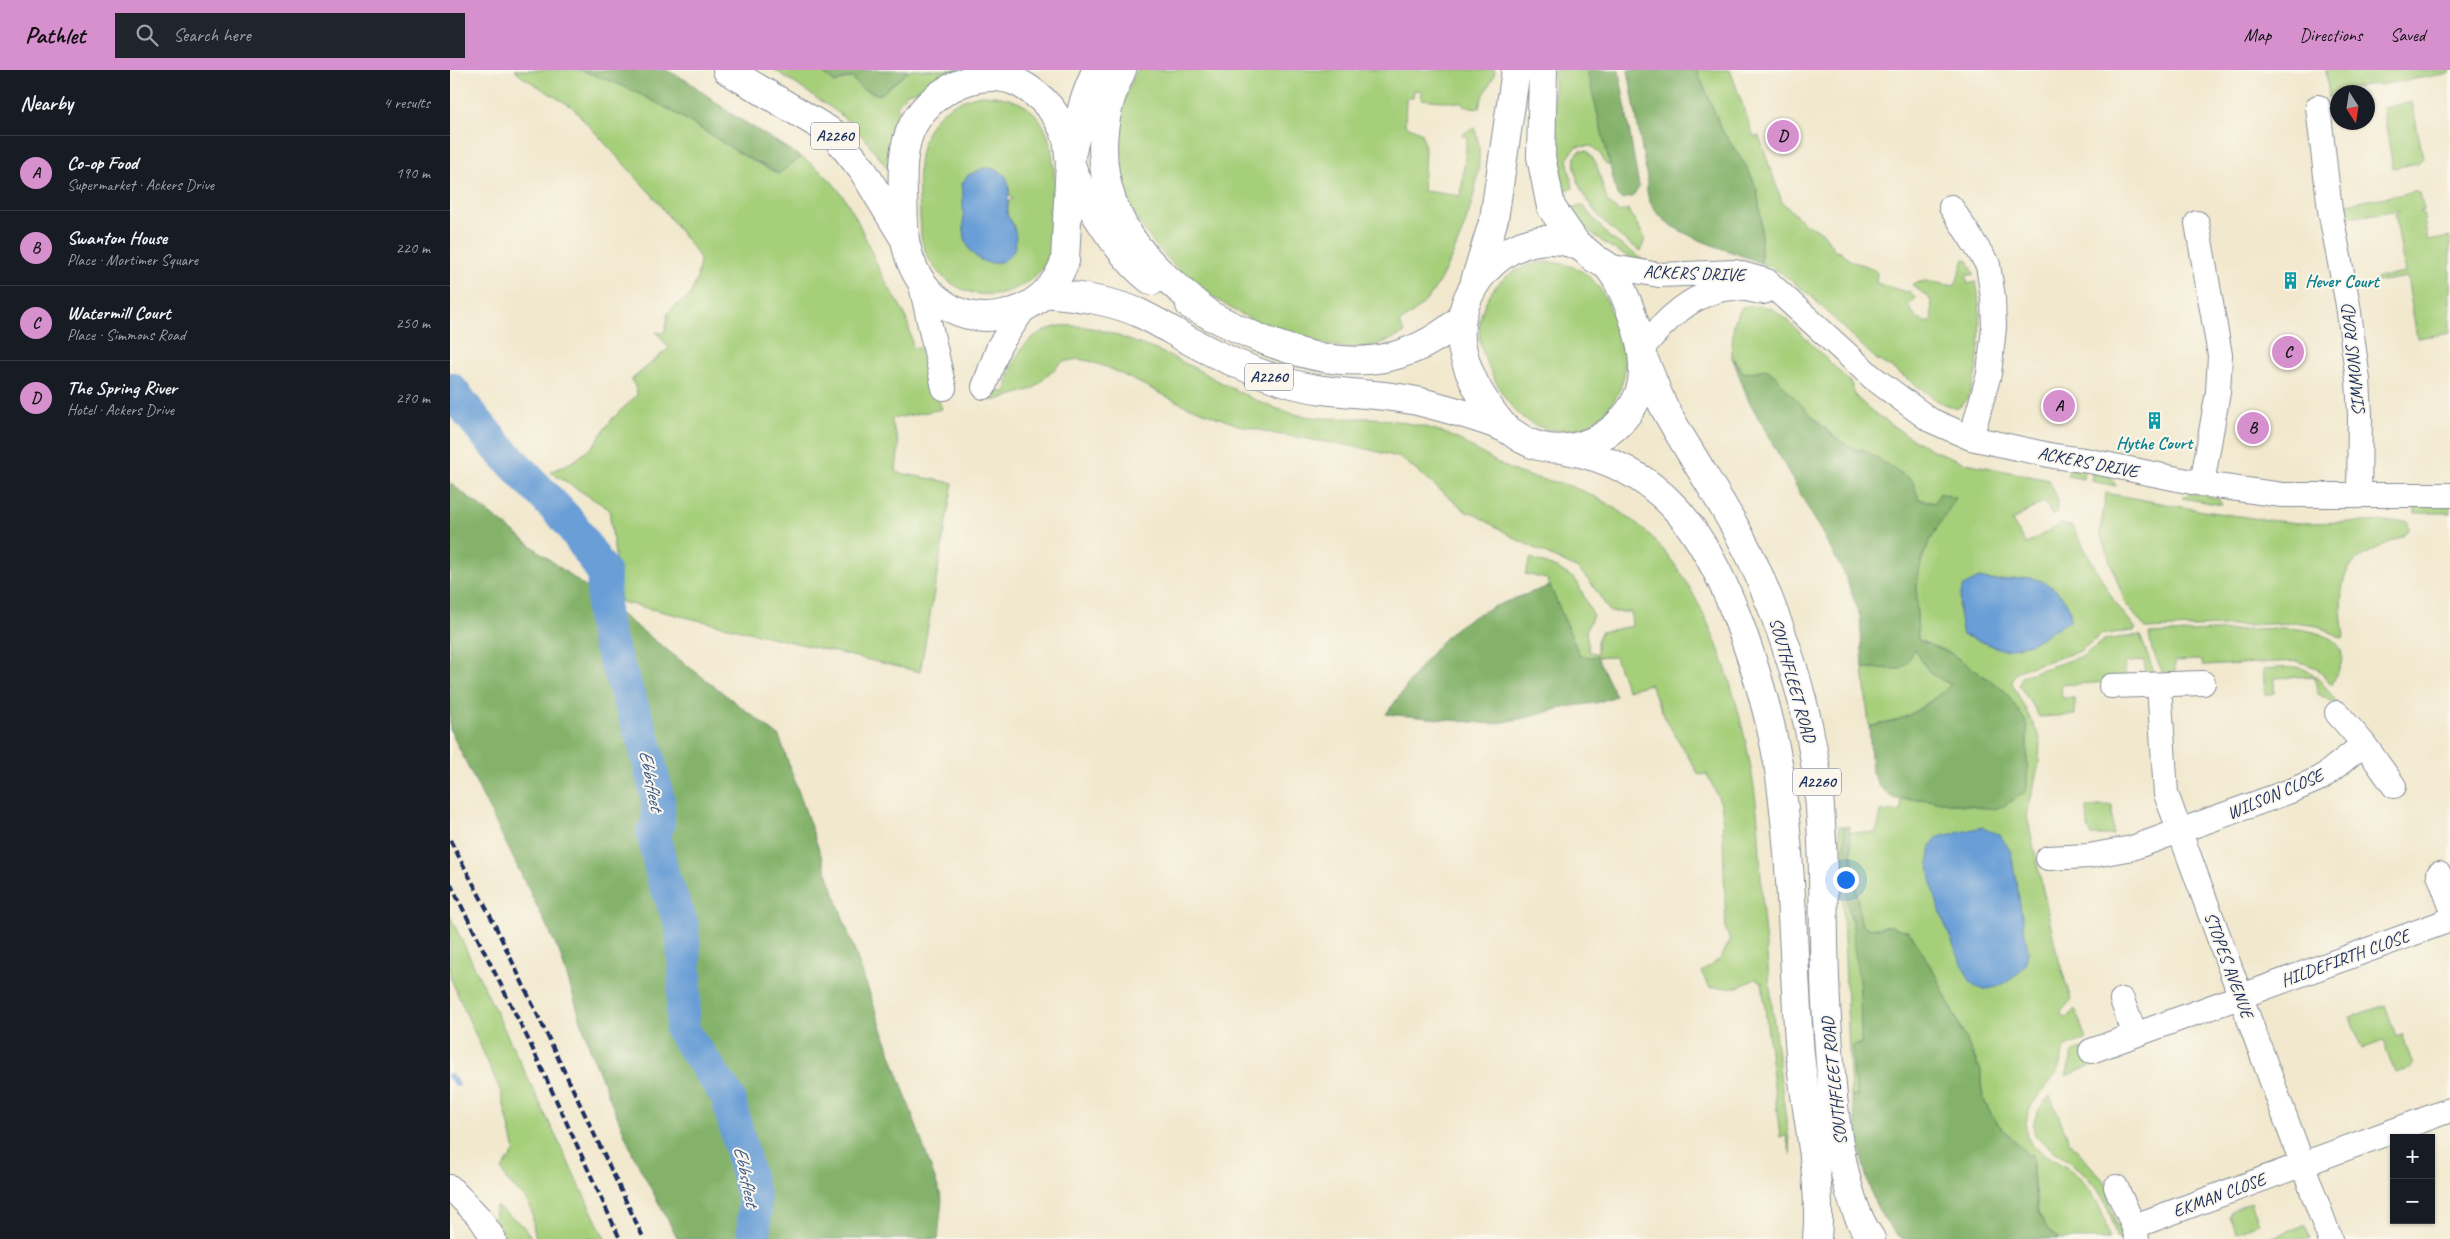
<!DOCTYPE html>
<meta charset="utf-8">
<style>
body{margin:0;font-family:Caveat,sans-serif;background:#20242c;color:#f1f3f6}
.controls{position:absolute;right:15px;bottom:15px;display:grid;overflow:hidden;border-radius:0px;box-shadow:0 1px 4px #0004}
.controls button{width:45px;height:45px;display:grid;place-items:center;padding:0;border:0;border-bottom:1px solid #363941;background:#171b24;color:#f1f3f6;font:25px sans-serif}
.compass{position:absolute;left:1880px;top:15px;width:45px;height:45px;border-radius:50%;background:#171b24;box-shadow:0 1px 4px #0004;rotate:168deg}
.you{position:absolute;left:1395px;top:809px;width:18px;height:18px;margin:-12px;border:4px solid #fff;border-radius:50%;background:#1a73e8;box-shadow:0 0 0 8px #1a73e833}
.badge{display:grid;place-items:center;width:32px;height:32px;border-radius:50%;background:#d690ce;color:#111;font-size:16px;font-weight:700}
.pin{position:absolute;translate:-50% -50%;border:2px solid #fff;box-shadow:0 1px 5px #0006}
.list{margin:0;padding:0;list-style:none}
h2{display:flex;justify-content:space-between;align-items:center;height:65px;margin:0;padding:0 20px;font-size:21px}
h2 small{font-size:16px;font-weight:400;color:#9ea1a6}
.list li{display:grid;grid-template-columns:32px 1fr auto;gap:15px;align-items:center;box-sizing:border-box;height:75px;padding:0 20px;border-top:1px solid #363941}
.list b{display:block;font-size:19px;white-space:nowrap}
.list p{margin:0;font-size:16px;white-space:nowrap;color:#9ea1a6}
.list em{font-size:16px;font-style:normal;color:#9ea1a6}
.icon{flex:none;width:28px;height:28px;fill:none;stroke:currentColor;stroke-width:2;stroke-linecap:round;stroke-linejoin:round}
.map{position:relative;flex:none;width:2000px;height:1169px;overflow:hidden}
header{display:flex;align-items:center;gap:30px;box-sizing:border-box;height:70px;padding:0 25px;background:#d690ce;color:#111}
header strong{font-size:24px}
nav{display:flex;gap:28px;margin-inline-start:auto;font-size:18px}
.search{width:350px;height:45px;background:#20242c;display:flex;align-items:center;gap:12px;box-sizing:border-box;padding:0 18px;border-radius:0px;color:#9ea1a6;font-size:19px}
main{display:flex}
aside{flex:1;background:#171b24}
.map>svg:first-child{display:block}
</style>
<header>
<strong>Pathlet</strong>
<div class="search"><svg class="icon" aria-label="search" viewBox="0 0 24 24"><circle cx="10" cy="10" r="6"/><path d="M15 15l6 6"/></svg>Search here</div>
<nav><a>Map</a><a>Directions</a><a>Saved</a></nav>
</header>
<main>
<aside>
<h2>Nearby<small>4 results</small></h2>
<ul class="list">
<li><span class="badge">A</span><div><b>Co-op Food</b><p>Supermarket · Ackers Drive</p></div><em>190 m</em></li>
<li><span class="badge">B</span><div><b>Swanton House</b><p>Place · Mortimer Square</p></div><em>220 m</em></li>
<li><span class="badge">C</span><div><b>Watermill Court</b><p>Place · Simmons Road</p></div><em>250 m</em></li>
<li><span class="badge">D</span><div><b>The Spring River</b><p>Hotel · Ackers Drive</p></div><em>270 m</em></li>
</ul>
</aside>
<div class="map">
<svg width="2000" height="1169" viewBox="0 0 2000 1169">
<rect width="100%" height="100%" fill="#fbf7ec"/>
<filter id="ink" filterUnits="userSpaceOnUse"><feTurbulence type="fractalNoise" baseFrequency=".02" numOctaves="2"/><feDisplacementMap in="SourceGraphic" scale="10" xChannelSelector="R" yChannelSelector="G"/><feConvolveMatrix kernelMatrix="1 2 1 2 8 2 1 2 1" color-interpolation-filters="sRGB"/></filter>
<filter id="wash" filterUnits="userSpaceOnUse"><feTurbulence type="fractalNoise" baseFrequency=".0096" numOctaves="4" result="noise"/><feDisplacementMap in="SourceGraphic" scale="20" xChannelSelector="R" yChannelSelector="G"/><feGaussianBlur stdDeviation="1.12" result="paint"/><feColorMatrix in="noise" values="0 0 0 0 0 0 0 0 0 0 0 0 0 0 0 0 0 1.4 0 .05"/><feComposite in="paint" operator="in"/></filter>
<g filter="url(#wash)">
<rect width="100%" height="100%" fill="#f1e8cd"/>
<path fill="#a6cf7a" stroke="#607f6c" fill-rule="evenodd" d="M65 0H129L168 12 209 33 296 87 328 104 351 87C400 118 407 152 430 201 437 217 448 230 455 245 459 255 461 267 463 278H473L483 316 492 339 441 349 449 375 446 401 449 403 503 413 470 602 171 532 159 439 100 402 124 391 142 377 162 349 187 325 186 317 181 310 219 278 206 262 212 263 215 261 218 243 226 235 239 227 247 209 250 190 248 185 203 126 122 37 71 6Z
M325 0H370L385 13 395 9 402 8 412 19 429 25 457 0H511C492 7 477 20 457 23L447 36 451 49 443 68 438 99 415 69 390 44Z
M687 0H1045C1043 14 1031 24 1029 38L1013 36V33L971 29 972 21 964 20 963 28H956L955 55 972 63 975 79 973 121 1011 126 1017 67 1011 65 1024 58C1043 98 1005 190 980 226 972 237 960 245 949 253L955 263C938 271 920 279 901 278 813 274 698 200 671 114 659 75 670 35 687 0Z
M1104 0H1137L1160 95H1156L1150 83 1141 76 1126 77 1117 89 1123 118 1112 122 1104 63Z
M1247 0H1280L1304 67 1309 66 1332 132 1354 153 1372 162 1387 183 1390 180C1403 199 1415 190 1427 203L1426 213 1457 222 1460 221 1465 228 1458 236 1467 248 1477 253 1482 250C1481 245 1482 238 1481 232 1478 224 1467 221 1462 214L1475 211 1505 216 1514 189 1518 190 1524 204 1516 206 1518 214 1526 212C1532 238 1534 327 1506 339L1488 331 1448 302 1426 289 1361 226 1330 202 1311 193V149L1307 120 1298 99 1273 62Z
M1876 0H2000V3L1935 14 1915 15 1894 22H1888L1887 25 1879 28Z
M531 25C594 27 603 63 605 118 605 137 608 160 603 178 592 215 544 236 510 218 489 208 475 189 471 166 469 106 454 41 531 25ZM537 98C553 100 560 111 560 127L563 128 559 131 557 145 564 155 566 175 551 192 540 193 526 187 516 171 513 113 518 105Z
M1962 32 1973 88 1968 93 1943 98 1933 38Z
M1130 81H1137L1146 93 1157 131 1169 142 1178 139 1195 168 1191 181C1162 164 1120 124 1125 87Z
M1965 122 1970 123 1974 140 1969 142 1973 144 1978 171 2000 167V263L1967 268 1957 207 1927 212 1926 208 1955 203 1945 143 1949 142V140L1899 148 1896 134Z
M1132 135 1159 167 1201 195C1170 186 1139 166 1120 140Z
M1093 192C1138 192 1154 217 1166 255 1170 267 1174 280 1175 292 1176 322 1153 354 1124 359 1081 366 1060 341 1043 306 1037 294 1032 283 1030 271 1024 230 1054 197 1093 192Z
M1309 236 1321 238 1337 250 1401 313 1406 327 1423 342 1462 369 1485 381 1516 393 1599 410 1608 430 1606 443 1602 445 1594 431 1562 451 1576 474 1610 454 1622 456 1664 531 1686 559 1684 561 1652 564 1630 581 1570 600 1563 607 1562 613 1590 668 1589 693 1577 746 1606 880 1621 930 1610 943 1616 948 1625 939 1636 969 1615 977C1612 988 1610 999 1602 1009 1588 1029 1575 1035 1576 1063 1581 1082 1608 1090 1623 1102 1643 1118 1655 1144 1659 1169 1644 1169 1626 1169 1612 1169 1584 1165 1584 1105 1582 1085H1578C1553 1059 1528 1041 1531 1001L1486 906 1462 865 1457 861 1441 856 1419 859 1411 853 1399 762 1425 763 1428 757 1431 741 1451 742 1450 729H1470L1534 738 1577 718V656L1575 650 1550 617 1500 583 1468 570C1467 539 1463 508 1476 479 1484 461 1496 445 1505 428L1490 423 1485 433 1469 429 1462 410 1414 380C1389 383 1336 317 1317 299L1294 303 1282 287V274L1284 253 1292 237ZM1529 508C1546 513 1559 509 1576 508 1596 507 1622 529 1621 550L1580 574 1554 580 1513 565 1508 535Z
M610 256C637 254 659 262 684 272 698 277 713 282 726 289 767 308 804 335 849 345 873 350 895 348 920 348 941 349 962 354 983 359 1017 369 1038 391 1069 403 1083 408 1098 410 1113 414 1140 422 1164 436 1186 453 1259 510 1295 645 1306 732 1311 773 1310 814 1314 855 1321 932 1330 1009 1341 1085L1336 1066 1330 1067 1312 912 1306 909 1288 917 1260 918 1251 902 1270 889 1280 871 1276 860 1272 738 1270 731 1257 704 1249 705 1215 648 1200 614 1177 620 1165 587 1132 588 1130 586 1097 509 1075 504 1081 488 1109 499 1126 510 1143 545 1136 561 1139 581 1147 585V571L1151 562 1182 556 1181 542H1160L1141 513 1128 499 1068 470 1021 442 1018 443 951 388 913 378 826 364 788 355 732 334 659 298 639 291 628 289 612 292 583 319 543 331 544 321 556 322C560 289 576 262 610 256Z
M1635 396 1633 409 1617 406 1619 400Z
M1643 397 1661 408 1666 416 1641 411Z
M1656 423 1754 441 1817 450 1849 453 1958 451 1959 460 1954 465C1940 473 1910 484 1900 497 1888 513 1891 548 1894 567L1892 568 1868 556 1844 553 1696 559 1675 533 1650 463Z
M1739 423 1768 428 1772 435 1732 428Z
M1965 429 2000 436V443H1965Z
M1828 558C1846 558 1894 561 1892 589 1891 598 1885 607 1882 615L1867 598 1847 591 1753 596 1751 590 1725 591V605H1714L1702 580 1699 564Z
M1690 565 1704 603 1696 606 1694 590 1675 593V607L1659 612 1611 615 1612 628H1625V645L1589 647C1585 636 1575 626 1569 615L1572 606 1633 586 1654 570Z
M1464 578 1480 603 1502 616C1468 637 1462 651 1419 656L1413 598 1451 599Z
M1845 597C1866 599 1877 620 1889 635L1868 624 1864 606 1825 608 1824 623 1815 625 1813 599Z
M1662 735 1663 765H1641L1638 757 1637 737Z
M1389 756 1394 757 1397 833 1404 862 1410 918 1412 973 1402 976 1403 1006 1408 1025 1401 1026Z
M0 846 155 1169H87C81 1156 85 1149 80 1136 74 1121 55 1117 52 1099L65 1081 51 1022 0 907Z
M1935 935 1946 966 1952 964 1963 995 1961 998 1945 1003 1933 971 1912 979 1900 947Z
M1634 978 1641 996 1616 1006 1623 982Z
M1600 1026 1619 1071 1660 1118 1658 1129 1669 1160 1677 1163 1676 1169H1667C1652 1106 1632 1104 1586 1067 1579 1052 1589 1037 1600 1026Z
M1801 1132 1809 1153 1786 1163 1779 1146 1781 1141Z
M46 1136 72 1155 83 1169H55L43 1153Z
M1855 1155 1861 1169H1817Z"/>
<path fill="#84b26a" stroke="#507064" d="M129 0H216L238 11 280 43 351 87 328 104C318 95 303 92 291 84 239 51 189 18 129 0Z
M370 0H457L458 2 430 25 412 19 402 8H395L385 13Z
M1137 0H1169L1189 117 1183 127 1171 129 1167 125Z
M1178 0H1247L1273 62 1298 99 1307 120 1311 149V193C1281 180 1216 165 1201 134 1196 125 1197 117 1197 108Z
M1282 287 1294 303 1316 299 1327 307 1338 321 1379 363 1405 380H1414L1462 410 1469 429 1484 433 1490 423 1506 428C1496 445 1484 461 1476 479 1463 508 1467 539 1468 570L1500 583 1555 621 1575 650 1577 656V718L1574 723 1554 736 1544 739 1470 729H1445L1430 717 1422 703 1419 656C1457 652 1472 638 1501 615L1480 603 1464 579 1457 593 1451 599 1413 598 1410 546 1394 503 1298 329Z
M0 413 329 666 492 1129 488 1169H228L184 1087 142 985 109 881 0 660Z
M1100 516 1130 586 1147 587 1166 626 1146 633 1115 637 1080 647 1043 654 936 644C957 617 976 586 1000 563 1022 542 1071 526 1100 516Z
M1399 756 1402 793 1411 853 1419 859 1441 856 1457 861 1462 865 1486 906 1531 1002C1528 1041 1553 1059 1578 1085H1582C1584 1112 1582 1154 1610 1169H1453C1414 1143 1409 1068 1401 1026L1408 1025 1403 1006 1402 976 1411 974 1410 918 1404 878 1403 853 1397 833 1394 757Z"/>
<path fill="#699ed6" stroke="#42669a" d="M534 98C568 99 557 123 557 145 587 187 533 214 516 172 512 160 514 129 512 114L518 105Z
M1529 508C1546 513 1559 509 1576 508 1596 507 1622 529 1621 550L1580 574 1554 580 1513 565C1509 547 1507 533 1513 516Z
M1533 757 1550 765 1561 782 1578 881C1577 888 1576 895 1571 900 1562 912 1532 928 1521 913 1509 887 1459 789 1488 767Z"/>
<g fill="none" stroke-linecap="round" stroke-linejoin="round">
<path stroke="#699ed6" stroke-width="5.5" d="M0 1006 7 1014"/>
<path stroke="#699ed6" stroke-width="34" d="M0 319 42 371 120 453 154 503 153 541 157 566 194 671 208 730V755L203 762 213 807 232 855 235 905 232 960 278 1027 304 1130V1169"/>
</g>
</g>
<g filter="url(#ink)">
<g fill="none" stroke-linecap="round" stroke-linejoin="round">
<defs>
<path id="minor" d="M1868 37 1880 140 1898 235 1908 310 1910 345 1909 426
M1501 137 1538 195 1543 227 1544 257 1539 304 1521 368
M1747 153 1770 285 1768 322 1752 414
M1157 196 1209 205 1285 202 1317 211 1422 307 1480 350 1521 368 1604 386 1640 391 1752 414 1832 425H2000
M471 215 494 318
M1191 280C1214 251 1244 220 1284 218 1294 218 1304 221 1314 222
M534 317 549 276 574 239
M1709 615 1716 724 1880 1169
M1661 616 1753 613
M1887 643 1914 674 1944 716
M1598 788 1639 786 1682 778 1843 720 1871 708 1914 674
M1989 804 2000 834
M1672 930 1685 965
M1641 981 2000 850
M0 1117 30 1148 44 1169
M1666 1117C1673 1135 1684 1151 1687 1169
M1685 1156 2000 1040"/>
<path id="major" d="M277 0 383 63 412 99 452 165
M620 90 615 191C605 219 583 238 553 245 502 256 463 218 455 170 453 156 454 140 453 125 452 102 452 76 463 55 475 33 494 19 517 11 534 6 553 5 569 13 591 25 609 44 617 69 619 76 618 84 620 91 631 127 672 190 702 211
M596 223C626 226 658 230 687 242 705 250 722 261 740 271 770 287 803 302 836 312 880 326 927 321 971 332 998 339 1025 346 1050 356 1059 359 1066 366 1074 370 1107 388 1149 376 1173 349 1188 332 1194 316 1193 294 1192 268 1175 217 1158 197 1155 193 1148 191 1144 188 1139 184 1133 177 1126 175 1068 152 1005 211 1011 270 1015 303 1033 332 1054 357
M740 235C831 282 924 326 1012 248
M1195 292C1202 307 1207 324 1215 339 1246 396 1285 448 1310 508 1335 567 1357 635 1366 699 1377 782 1371 866 1377 949 1381 1009 1386 1120 1421 1169
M1116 380C1212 397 1254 462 1287 547 1307 601 1324 657 1331 714 1342 799 1343 886 1349 971 1353 1037 1373 1103 1367 1169"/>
<path id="highway" d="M672 0C638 71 650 143 707 199 724 216 744 231 762 247
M1093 0 1091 87 1101 137 1127 175
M620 90 634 31 646 0
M1025 211 1044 149 1066 0"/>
</defs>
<use href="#minor" stroke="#868c96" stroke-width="26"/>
<use href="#major" stroke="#868c96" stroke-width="30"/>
<use href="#highway" stroke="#868c96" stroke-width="30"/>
<use href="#minor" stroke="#fff" stroke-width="24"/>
<use href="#major" stroke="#fff" stroke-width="28"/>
<use href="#highway" stroke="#fff" stroke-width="28"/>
<path stroke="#1b2f5e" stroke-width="4" stroke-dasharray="8 4" stroke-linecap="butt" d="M0 770 43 851 194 1169
M0 813 79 971 170 1169"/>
</g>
</g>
<defs>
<symbol id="building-bare" viewBox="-9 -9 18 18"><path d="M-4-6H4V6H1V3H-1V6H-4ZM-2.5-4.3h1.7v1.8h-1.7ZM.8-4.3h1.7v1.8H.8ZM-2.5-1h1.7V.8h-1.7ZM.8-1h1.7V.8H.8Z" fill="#0f9aa8" stroke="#fbf7ec" stroke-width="2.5" paint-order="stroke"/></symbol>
</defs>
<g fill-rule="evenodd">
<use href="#building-bare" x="1828" y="198" width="25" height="25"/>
<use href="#building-bare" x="1692" y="338" width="25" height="25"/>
</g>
<g text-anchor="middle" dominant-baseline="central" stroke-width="4" stroke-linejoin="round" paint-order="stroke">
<g fill="#fbf7ec" stroke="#5e6b89" stroke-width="1">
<rect x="361" y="52.5" width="48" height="27" rx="4"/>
<rect x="795" y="293.5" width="48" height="27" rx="4"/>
<rect x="1343" y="698.5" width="48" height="27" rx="4"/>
</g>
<g font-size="16" font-weight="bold" fill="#1b2f5e">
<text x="385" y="66">A2260</text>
<text x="819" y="307">A2260</text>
<text x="1367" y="712">A2260</text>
</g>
<g font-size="18" fill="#1b2f5e" stroke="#fbf7ec">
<text transform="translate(1244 203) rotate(2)">ACKERS DRIVE</text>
<text transform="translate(1903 291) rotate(-96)">SIMMONS ROAD</text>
<text transform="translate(1638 392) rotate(11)">ACKERS DRIVE</text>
<text transform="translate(1343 610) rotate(74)">SOUTHFLEET ROAD</text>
<text transform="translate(1825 724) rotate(-23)">WILSON CLOSE</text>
<text transform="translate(1895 888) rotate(-20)">HILDEFIRTH CLOSE</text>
<text transform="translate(1779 895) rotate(70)">STOPES AVENUE</text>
<text transform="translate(1384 1011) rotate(-96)">SOUTHFLEET ROAD</text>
<text transform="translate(1769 1125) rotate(-20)">EKMAN CLOSE</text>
</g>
<g font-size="18" font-weight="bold" fill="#0d838f" stroke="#fbf7ec" text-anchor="start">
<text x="1855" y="211">Hever Court</text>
<text x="1704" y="373" text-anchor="middle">Hythe Court</text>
</g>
<g font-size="19" font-style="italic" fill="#365688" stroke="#fbf7ec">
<text transform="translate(201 710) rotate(79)">Ebbsfleet</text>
<text transform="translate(296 1106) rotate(78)">Ebbsfleet</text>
</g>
</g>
</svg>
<div class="controls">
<button>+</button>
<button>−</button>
</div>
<svg class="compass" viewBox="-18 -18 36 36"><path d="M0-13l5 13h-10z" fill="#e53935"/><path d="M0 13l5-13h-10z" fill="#9ea1a6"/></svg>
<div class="you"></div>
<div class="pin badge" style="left:1609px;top:336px">A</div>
<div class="pin badge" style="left:1803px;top:358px">B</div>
<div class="pin badge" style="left:1838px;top:282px">C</div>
<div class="pin badge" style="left:1333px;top:66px">D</div>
</div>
</main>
